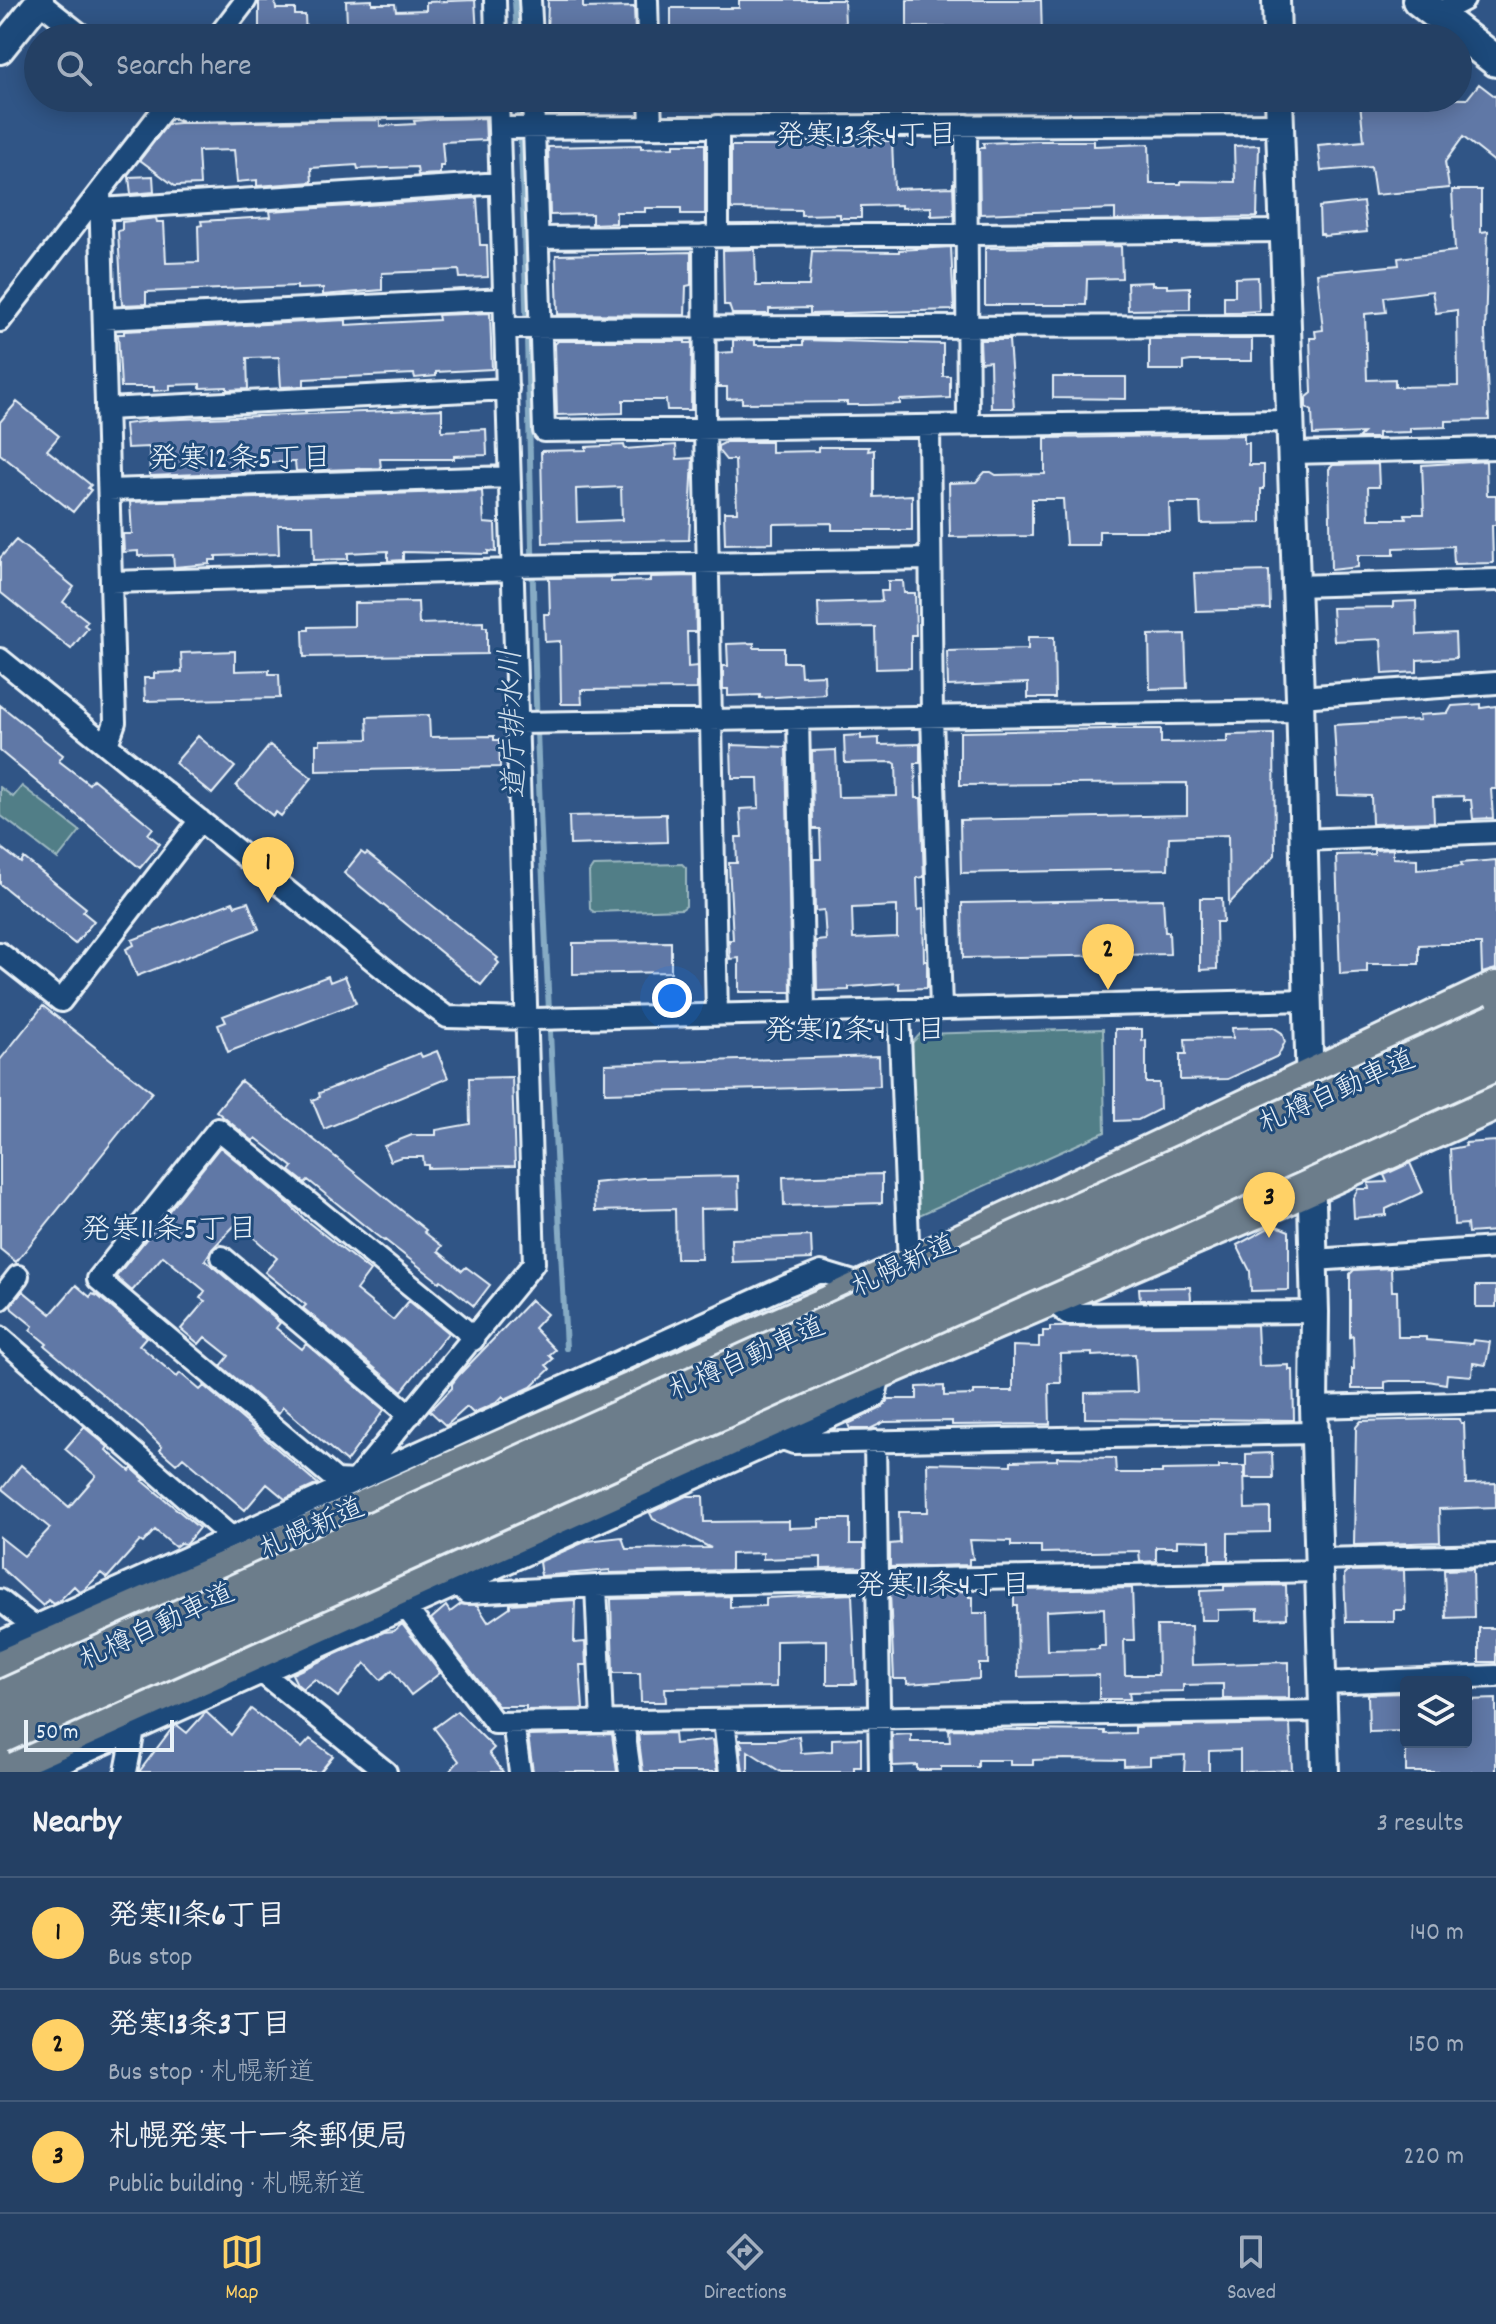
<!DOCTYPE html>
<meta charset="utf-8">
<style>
body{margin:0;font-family:Dekko,"Klee One",sans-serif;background:#304b6d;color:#f1f3f6}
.controls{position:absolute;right:24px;bottom:24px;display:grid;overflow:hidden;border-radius:8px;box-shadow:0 4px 20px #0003}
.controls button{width:72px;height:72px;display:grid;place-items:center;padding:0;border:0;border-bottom:2px solid #415978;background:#244064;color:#f1f3f6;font:40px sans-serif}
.scale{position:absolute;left:24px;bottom:20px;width:150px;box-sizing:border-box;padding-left:8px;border:4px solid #e8f1f8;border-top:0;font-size:22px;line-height:28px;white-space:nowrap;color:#e8f1f8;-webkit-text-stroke:6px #1f4a7a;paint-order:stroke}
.you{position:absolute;left:672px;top:998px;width:28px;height:28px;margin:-20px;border:6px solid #fff;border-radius:50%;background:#1a73e8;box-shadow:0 0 0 12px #1a73e833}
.badge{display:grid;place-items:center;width:52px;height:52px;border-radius:50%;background:#ffd166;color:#111;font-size:26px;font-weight:700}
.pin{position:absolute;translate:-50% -66px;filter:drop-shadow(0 2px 4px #0008)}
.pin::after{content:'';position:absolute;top:42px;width:28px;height:24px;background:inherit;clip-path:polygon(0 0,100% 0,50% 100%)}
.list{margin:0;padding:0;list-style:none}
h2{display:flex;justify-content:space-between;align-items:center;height:104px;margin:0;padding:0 32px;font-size:34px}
h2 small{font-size:26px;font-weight:400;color:#a3afbf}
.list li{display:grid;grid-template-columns:52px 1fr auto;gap:24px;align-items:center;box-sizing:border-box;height:112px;padding:0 32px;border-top:2px solid #415978}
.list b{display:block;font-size:30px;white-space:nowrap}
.list p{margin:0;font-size:26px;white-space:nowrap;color:#a3afbf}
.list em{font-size:26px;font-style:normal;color:#a3afbf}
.icon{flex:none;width:44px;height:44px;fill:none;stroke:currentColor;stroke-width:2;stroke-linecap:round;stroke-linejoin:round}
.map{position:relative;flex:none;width:1496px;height:1772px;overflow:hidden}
.search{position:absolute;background:#244064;box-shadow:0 4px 20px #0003;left:24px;right:24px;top:24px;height:88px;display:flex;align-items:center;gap:20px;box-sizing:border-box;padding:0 28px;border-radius:44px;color:#a3afbf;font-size:30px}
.sheet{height:440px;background:#244064}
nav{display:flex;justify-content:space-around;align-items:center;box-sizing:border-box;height:112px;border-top:2px solid #415978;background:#244064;font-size:22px;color:#a3afbf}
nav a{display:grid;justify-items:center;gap:4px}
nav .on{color:#ffd166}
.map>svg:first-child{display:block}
</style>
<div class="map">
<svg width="1496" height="1772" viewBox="0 0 1496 1772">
<rect width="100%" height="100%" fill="#305586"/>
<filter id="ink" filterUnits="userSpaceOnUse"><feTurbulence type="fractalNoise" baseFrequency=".0125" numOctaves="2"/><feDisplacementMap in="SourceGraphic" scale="16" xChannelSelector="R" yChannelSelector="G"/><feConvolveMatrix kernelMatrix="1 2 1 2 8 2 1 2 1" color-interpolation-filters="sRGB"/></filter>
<g filter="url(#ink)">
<path fill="#517e87" stroke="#9cb8c0" stroke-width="2" d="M22 786 80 831 58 859 0 815V787L13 797Z
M682 864 686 868V906L682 909 594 912 590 909 589 872 593 866Z
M1103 1029 1105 1132 917 1216 912 1043 920 1034Z"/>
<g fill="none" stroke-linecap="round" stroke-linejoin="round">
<path stroke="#86abc4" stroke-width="6" d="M515 0 517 38
M519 98C528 299 530 500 536 701 543 917 555 1132 566 1348"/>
</g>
<path fill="#6078a6" stroke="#e8f1f8" stroke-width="2" fill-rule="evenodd" d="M372 0V4H395L396 11 426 10V2L475 0 477 35 475 38H455V34L420 35V38H377L376 24H347L346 1Z
M548 0H583V8L634 7 635 32 620 33V38H590V34L547 35Z
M739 0H844L845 24 844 27 716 32V38H671V8H739Z
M907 0H1041L1042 38H992L991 28 907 27Z
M259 1H275L276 9H295V15H305L306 38H259Z
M1479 84 1496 97V163L1463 137 1445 162 1449 188 1375 195 1371 167 1321 171 1318 145 1364 141 1360 103 1400 98 1467 99Z
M546 98H585V114L547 115Z
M485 118 486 140 442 142 444 166H440V174L418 175 417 167 358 169 357 165 311 168 312 182 257 186V180L237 182 234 150 198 151 200 185 175 186 140 160 168 124 179 123 380 120V126L415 124 414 121 437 119Z
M875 141H892L894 189 953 187V182L954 215 931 216V207L901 208V205L861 206V218H840V214L801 215V210L731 209V146H802V142H822V145L875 144Z
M1038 141H1094V146L1149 144 1150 184H1181V181L1235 182 1234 146 1259 145 1257 217 1115 220V209L980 214 979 148H984L983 143Z
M674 144H705V214H681V208H645V212H616V223L592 224V214L550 215 548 147 641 145V148L674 147Z
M153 176 154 192 131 194 129 177Z
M1452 190H1481V232L1488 231 1485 333 1489 420 1446 421V427L1410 428V432L1378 433V438H1358L1363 433 1313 435 1312 411 1306 407V398L1312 393 1310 338H1316L1315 331 1323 330 1317 273 1399 265 1398 258 1455 251ZM1432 291 1436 313 1457 310 1458 386 1395 387V379L1367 380 1365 314 1386 312 1384 297Z
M477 198 480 245H487L488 277 460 278 459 270 382 273V290L323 295V288L297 289V286L146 292V304L122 305 118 231 122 230V222L156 218 157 222H164L166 263 199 262 198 226 202 225 201 221 271 217 270 211Z
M1363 202 1367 232 1324 236 1323 234H1320L1319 207Z
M1121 246 1122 278 1087 279 1086 305H985V248Z
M951 247 954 310 810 314V308L769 309V314H732L729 305H724L723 250 755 249 756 286H809L812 251 899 252V250Z
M691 252V285L686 286 685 315 558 314 556 255Z
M1258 277 1259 311 1224 313V296H1235V278Z
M1152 282V285H1167V288L1190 287V309L1128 310 1127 283Z
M490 313 492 369 436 372V376L415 378 414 374 304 379V386L281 387 279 357 247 358 248 389 227 390V387L200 388V384L170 385V390L154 391V387H121L118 334H124V331L346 320V325L439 320 438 315Z
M1149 339H1252V361H1191L1184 362V370H1149Z
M733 340H755V345H803V340L943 344V376H950V398L900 400V404L867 405H847V402L742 403V398L727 399V387H718V353L733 352Z
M980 340H1009L1014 408H991L990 361 981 362Z
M558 341H685V343H692L691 410H667L666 400H623V413L557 415 555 344Z
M1053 377H1126V399L1053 398Z
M17 402 59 436 47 450 91 485 88 488 91 490 73 512 0 454V422Z
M442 409V431L486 429 487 455 454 456V459H380L381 468 296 471 295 462H250V472L150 476 149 447 127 448 125 424 155 420Z
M1244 435V443H1249V465H1264V489H1261V523L1201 524 1200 503H1169L1170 531H1099V545H1066L1063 499H1032V536L950 537 949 483 976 482 985 472H991L996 475 1045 474V438Z
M726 442H771V452L818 451V447H869L868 451 874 450V497L912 495V530H832V523L773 524V543L725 544 724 512H737L735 460H726L718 450V446Z
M624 445 625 449 676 445 677 459 693 458 689 540 543 543 541 451 586 450V447ZM621 487 622 520 577 522 576 489Z
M1486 461 1487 495H1496V525H1492L1493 563 1454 564 1453 546 1394 548V555H1358V567L1331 570 1329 469 1333 465 1378 464 1379 487H1368L1369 519H1406L1405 514H1424L1422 465Z
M482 491 484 523 495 524 496 552 488 551V554L403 552V560L388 561V551L348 553V559L314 560 313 525H278L279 554 216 556V560H210V564L174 567 173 555 138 556V551L124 552 123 534H132L130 502Z
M16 540 74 587 63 602 88 621 84 625 88 628 71 649 0 592V558Z
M1269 571 1270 609 1196 611 1194 573Z
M695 576 696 632H687L688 667 697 666V689L581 690 582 704H561L560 641 545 642 544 614H550L549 578 611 577V582L650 581V577Z
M888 581H903L904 593H915L916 635H911V668L876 669 875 627 819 628 818 603 882 601 881 591H888Z
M1416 601 1417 635 1455 633 1456 658 1417 660V672L1383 674 1381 639 1334 641 1332 608 1393 607V602Z
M418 602 419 624 483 622V627H487V654L304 657 303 630H309V627L354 626V603Z
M1185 634 1187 688 1150 689 1149 635Z
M1028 637H1054L1055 698H1028V683L948 686 947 651 1028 649Z
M754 643V648H784V662H800L801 676 824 675 825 694 760 698V695L728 696V689H723V666H728L727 644Z
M235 651V671L269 670V674H279L280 698 145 701 144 678H154V673L182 672 181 653Z
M1481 704V708L1496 706V789H1491L1493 818 1473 819 1471 800H1464L1463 796 1433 797 1434 822 1372 824 1371 796 1338 795 1334 725 1420 720 1419 715 1448 713 1452 706Z
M0 705 63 755 59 761 89 784 93 779 153 828 148 834 160 844 140 868 0 751Z
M429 715 430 737 494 736V740H499L500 767 316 771V744H320V740L368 739 367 717Z
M1108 729H1161V743L1227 742V735L1274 734 1275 855 1229 904 1228 835 1169 837 1168 869 961 873 960 820 1187 815V783L960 785V732Z
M861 735V739L879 738V745L920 744V763H915L916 798H921L924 877 917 878 918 910 923 909 924 961H927V988L899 989V983L849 987V990L817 991 816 941 826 940 824 910 815 911 814 859H821L820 829H813L812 751 836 750 838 797 897 796 896 764 893 762 845 763 844 736ZM897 906V937L853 939 852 908Z
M198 736 235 767 212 794 175 763Z
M270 745 312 778 281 816 276 812 273 816 236 786Z
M731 745 786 747 791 992H739V958L730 959 729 940H733L729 863H737L736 837H742L740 809 759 808 758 778H732Z
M666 814 667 842 570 845 569 816Z
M0 847 21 863 24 858 86 908 83 912 94 921 75 944 0 884Z
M1393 849V858L1417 859V870L1462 866 1461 863 1496 860V969L1482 973 1481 944H1440L1419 945V964H1367V972L1340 974 1336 855 1374 854V850Z
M361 852 365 855 367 853 498 958 496 960 499 963 481 985 344 873Z
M1200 898H1222L1223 922H1216L1217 969 1200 970Z
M1163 899 1165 932H1169L1170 954 963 958 962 903Z
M233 902 235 906 248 902 259 929 137 976 126 949 134 945 132 940Z
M671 942V972L573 974V943Z
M328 976 330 982 345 976 356 1003 228 1052 218 1025 226 1022 223 1016Z
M43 1006 152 1092 16 1262 0 1249V1060Z
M1273 1027 1282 1033 1285 1042 1278 1056 1228 1079 1180 1080V1054H1186L1185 1039 1233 1038 1232 1028Z
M1115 1029H1142V1041L1146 1040V1083H1159L1160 1109 1138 1120 1115 1121Z
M437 1051 448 1078 324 1129 312 1100 320 1097 319 1093 420 1053 422 1057Z
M879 1056 880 1086 605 1093V1064Z
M512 1077 515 1166 428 1168V1165H424L423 1157H401L390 1161 384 1146 412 1135H436V1130L470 1124 469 1078Z
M241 1081 426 1230 424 1232 442 1246 438 1251 462 1271 466 1267 490 1285 474 1306 446 1284 441 1280 439 1282 385 1240 384 1241 376 1235 308 1180 305 1183 290 1171 293 1167 256 1138 253 1141 216 1111Z
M1496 1141V1231L1468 1233 1467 1224 1454 1225 1450 1149 1466 1146 1465 1143Z
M220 1147 289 1204 304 1219 370 1271 356 1290 393 1320 409 1301 448 1333 402 1391 322 1324 303 1308 306 1305 265 1272 277 1258 237 1223 212 1249 205 1260 280 1323 276 1328 302 1349 306 1344 384 1410 346 1462 283 1407 278 1414 221 1366 229 1356 205 1337 199 1344 181 1329 205 1301 200 1298 205 1291 163 1256 132 1291 116 1277Z
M1410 1163 1423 1192 1386 1209V1215L1354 1218 1353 1198 1358 1189H1369L1368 1183 1387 1182 1384 1175Z
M882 1174V1203L784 1206 783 1177Z
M738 1176 739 1208 700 1209 701 1259H676L675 1209 595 1211 594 1183 643 1178Z
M1274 1225 1289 1231V1290L1251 1291 1250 1271 1237 1245Z
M811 1236 812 1259 732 1262 731 1239Z
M1391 1268 1392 1291H1397L1398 1337H1426V1340L1472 1344 1473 1340 1490 1342 1486 1365 1473 1363 1472 1376 1447 1374 1446 1384 1428 1381H1390L1385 1382V1389H1352V1369H1354L1353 1336 1350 1337V1274L1354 1270Z
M76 1285 90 1297 92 1294 98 1296 146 1337 139 1345 177 1377 180 1373 200 1390 204 1386 318 1484 285 1499 267 1484 245 1510 183 1457 176 1464 160 1450 162 1447 144 1429 45 1346 47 1344 30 1330 33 1326 12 1309 11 1306 23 1291 51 1314Z
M1476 1286H1496V1307H1476Z
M1190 1287 1191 1300H1140L1139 1288Z
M531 1300 547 1314 534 1328 555 1350 549 1355 553 1359 546 1365 550 1369 531 1387 505 1399 503 1396 496 1403 473 1413 467 1407 446 1426 430 1411 452 1388V1384L459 1375Z
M1257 1325 1259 1366 1289 1365V1370H1293L1294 1420 1085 1418V1393L1137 1392 1135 1354 1092 1356V1353L1060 1354 1061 1383H1049L1050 1424 952 1425V1421L884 1422 870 1429H850L848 1424 880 1409 889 1399H917V1387L944 1386V1396L974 1395V1391H1013V1346L1039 1347V1337H1043V1331H1050V1327Z
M1440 1419H1460L1461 1423H1464L1466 1484 1496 1483V1507L1439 1509 1440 1542 1354 1545 1356 1427 1361 1421Z
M84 1427 108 1447 106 1450 130 1471 132 1468 135 1471 145 1480 143 1481 199 1528 186 1544 180 1543 175 1547 155 1530 143 1543 140 1541 107 1578 101 1573 84 1590 80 1592 74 1586 59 1601 53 1604 48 1600 43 1606 0 1567V1537L24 1556 50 1528 2 1489 21 1465 69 1507 96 1476 65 1449Z
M1272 1453 1273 1478H1246V1454Z
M1057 1457 1115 1458 1116 1473H1162V1470L1219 1469V1466H1244L1245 1509 1270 1508V1532L1228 1533V1560H1210V1541L1177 1540V1547H1156V1561L1140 1562 1139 1551 1041 1553V1546H1011V1541L970 1540 973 1559H969V1565L890 1567V1544L900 1543 899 1512H928L927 1463 1011 1465V1461L1057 1460Z
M686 1496H703L704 1522 789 1521V1528L819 1527V1519H850V1544H864V1567L821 1568V1557L763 1559V1553L731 1554V1570L610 1573V1570L541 1576 539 1562 587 1541 622 1537 626 1549 711 1548 653 1519 650 1513Z
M1473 1569 1474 1617 1446 1618 1444 1570Z
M1404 1570 1405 1610H1394V1622H1346L1344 1574 1347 1571Z
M1286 1585 1287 1618 1258 1619V1609L1218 1610V1620H1201L1200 1591 1224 1590V1586Z
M1132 1588 1134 1640H1124L1125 1675H1158L1157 1626H1191L1192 1665 1289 1662V1698L1223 1699V1684L1183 1685V1691L1129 1692 1130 1699H1099V1675L1018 1677 1017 1606H1014V1590ZM1104 1608 1105 1646H1099V1649L1047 1650 1046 1611Z
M969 1591V1597H973V1613H987L988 1664H979V1679L907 1684V1679H894L890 1593Z
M852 1594 856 1684H827V1640L776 1641V1687L665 1688 666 1702H641L640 1673H613L611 1599 730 1596V1607L766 1606V1598Z
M575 1600 574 1643 585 1642 586 1665H580L583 1709 526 1710V1706H498L431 1619 446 1606 450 1612 461 1604 477 1605 488 1622 510 1607V1604Z
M402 1624 440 1673 411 1695 392 1670 381 1680 365 1663 338 1697 315 1679 303 1689 297 1684 292 1674 384 1632 394 1631Z
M1479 1628H1496V1662H1479Z
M1406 1693V1731L1369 1732 1368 1694Z
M1496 1699V1772H1406V1742H1466V1700Z
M251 1709 302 1748 310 1739 333 1756 320 1772H139L173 1727 177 1725 187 1733 206 1712 231 1735Z
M457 1711 494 1748 489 1753 503 1772H449L459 1761 434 1728Z
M1290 1724 1292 1770 1240 1772V1750L1209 1751V1772H1184L1185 1755 1150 1757V1765L1124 1766V1760L1064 1759 1033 1760V1765H1010V1760H978V1767H941V1770H917V1765L893 1766 892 1735 911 1734V1742H950L949 1729 1105 1731V1734L1135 1733V1727Z
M674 1733 675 1744 712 1740 717 1772H643L638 1734Z
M612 1734 617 1772H533L528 1736Z
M799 1736 801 1753 832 1751V1739L861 1738V1767H854V1772H781L748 1751V1772H743L740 1747H743L739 1740H778Z"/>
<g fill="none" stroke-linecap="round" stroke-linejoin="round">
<defs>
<path id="minor" d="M37 0 85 38
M495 0 496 38
M530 0 532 38
M647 0 648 38
M1437 14 1464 0
M217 38 246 0
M159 98 167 104 185 111 498 105
M533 98 544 431 1290 421
M650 98 651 126
M966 125 968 425
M499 128 1280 124
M100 192 115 722 107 745
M101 209 501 183
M704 236 705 429 717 1015
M718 236V126
M538 238 1284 231
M104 319 505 299
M0 321 172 98
M506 328 1287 326
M106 409 508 389
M929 426 932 716 941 1009
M1291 453 1496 448
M109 490 509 477
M513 566 930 559
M111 582 513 570
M1296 586 1496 580
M0 659 410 990 447 1017 535 1019 1307 1000
M1300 697 1496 683
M798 718 804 1012
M518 723 1300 711
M1303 840 1496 832
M0 953 61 1001 200 820
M899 1010 909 1266
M222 1257 410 1415
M1314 1260 1496 1248
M0 1299 18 1276
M1049 1299 1068 1314 1315 1312
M0 1337 231 1537
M473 1340 464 1329 218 1129 98 1279 336 1480 355 1481 534 1263 498 98
M1314 1407 1496 1402
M783 1439 794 1443 1314 1433
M875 1441 880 1772
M1318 1559 1496 1555
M460 1584 467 1593 596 1586 1319 1571
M596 1586 602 1722
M0 1600 33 1626
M406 1608 495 1723 1323 1711
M0 1642 786 1286 821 1272 867 1286
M261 1672 386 1772
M1324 1683 1496 1676
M724 1720 730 1772
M623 1722 630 1772
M513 1723 520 1772
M42 1772 875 1397 881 1370
M126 1772 134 1730"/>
<path id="tertiary" d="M1276 0 1277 38
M0 50 40 0
M1279 98 1300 697 1310 1093
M1311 1168 1315 1312 1314 1407 1325 1772"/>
<path id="secondary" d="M1418 0 1496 61"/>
<path id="trunk" d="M0 1668 830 1303 1496 989
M0 1767 847 1385 1269 1205 1496 1103"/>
</defs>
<use href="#minor" stroke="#e8f1f8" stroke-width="26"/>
<use href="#tertiary" stroke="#e8f1f8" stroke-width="32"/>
<use href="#secondary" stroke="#e8f1f8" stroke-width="36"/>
<use href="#trunk" stroke="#e8f1f8" stroke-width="40"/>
<use href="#minor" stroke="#1f4a7a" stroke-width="20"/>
<use href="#tertiary" stroke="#1f4a7a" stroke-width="26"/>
<use href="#secondary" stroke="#1f4a7a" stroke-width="30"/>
<use href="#trunk" stroke="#6c7d8b" stroke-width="34"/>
<defs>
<path id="motorway-bridge" d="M0 1701 1496 1023
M0 1734 1496 1061"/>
</defs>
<use href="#motorway-bridge" stroke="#e8f1f8" stroke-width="44" stroke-linecap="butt"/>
<use href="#motorway-bridge" stroke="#6c7d8b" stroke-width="38"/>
</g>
</g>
<g text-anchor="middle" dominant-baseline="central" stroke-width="6" stroke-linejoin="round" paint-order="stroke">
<g font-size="28" fill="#e8f1f8" stroke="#1f4a7a">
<text transform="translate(1338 1094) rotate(-24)">札樽自動車道</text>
<text transform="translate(905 1268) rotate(-25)">札幌新道</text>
<text transform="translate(748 1361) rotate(-24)">札樽自動車道</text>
<text transform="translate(313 1531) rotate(-24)">札幌新道</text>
<text transform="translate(158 1629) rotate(-25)">札樽自動車道</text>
</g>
<g font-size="30" fill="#e8f1f8" stroke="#1f4a7a">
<text x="866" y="138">発寒13条4丁目</text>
<text x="240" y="461">発寒12条5丁目</text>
<text x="855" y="1033">発寒12条4丁目</text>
<text x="169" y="1232">発寒11条5丁目</text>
<text x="943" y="1588">発寒11条4丁目</text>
</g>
<g font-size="30" font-style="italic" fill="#d0dfeb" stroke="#1f4a7a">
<text transform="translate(516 724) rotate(-92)">道庁排水川</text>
</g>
</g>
</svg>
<div class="controls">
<button><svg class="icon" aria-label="layers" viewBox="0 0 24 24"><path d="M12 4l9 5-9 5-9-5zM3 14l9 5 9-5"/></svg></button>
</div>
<div class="scale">50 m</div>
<div class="you"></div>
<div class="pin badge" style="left:268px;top:903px">1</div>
<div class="pin badge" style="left:1108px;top:990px">2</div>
<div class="pin badge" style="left:1269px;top:1238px">3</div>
<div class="search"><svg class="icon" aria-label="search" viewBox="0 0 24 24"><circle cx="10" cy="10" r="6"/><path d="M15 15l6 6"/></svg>Search here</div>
</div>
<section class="sheet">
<h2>Nearby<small>3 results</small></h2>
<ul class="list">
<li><span class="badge">1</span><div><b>発寒11条6丁目</b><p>Bus stop</p></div><em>140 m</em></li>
<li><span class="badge">2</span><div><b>発寒13条3丁目</b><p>Bus stop · 札幌新道</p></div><em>150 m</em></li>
<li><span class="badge">3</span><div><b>札幌発寒十一条郵便局</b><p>Public building · 札幌新道</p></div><em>220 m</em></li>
</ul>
</section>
<nav>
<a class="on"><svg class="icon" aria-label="map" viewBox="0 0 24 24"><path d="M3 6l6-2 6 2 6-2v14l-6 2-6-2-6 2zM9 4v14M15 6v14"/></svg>Map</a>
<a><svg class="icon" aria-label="directions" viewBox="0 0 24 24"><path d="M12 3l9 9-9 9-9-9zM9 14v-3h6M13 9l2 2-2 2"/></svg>Directions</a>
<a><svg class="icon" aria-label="saved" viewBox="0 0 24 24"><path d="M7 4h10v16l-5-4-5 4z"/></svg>Saved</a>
</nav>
